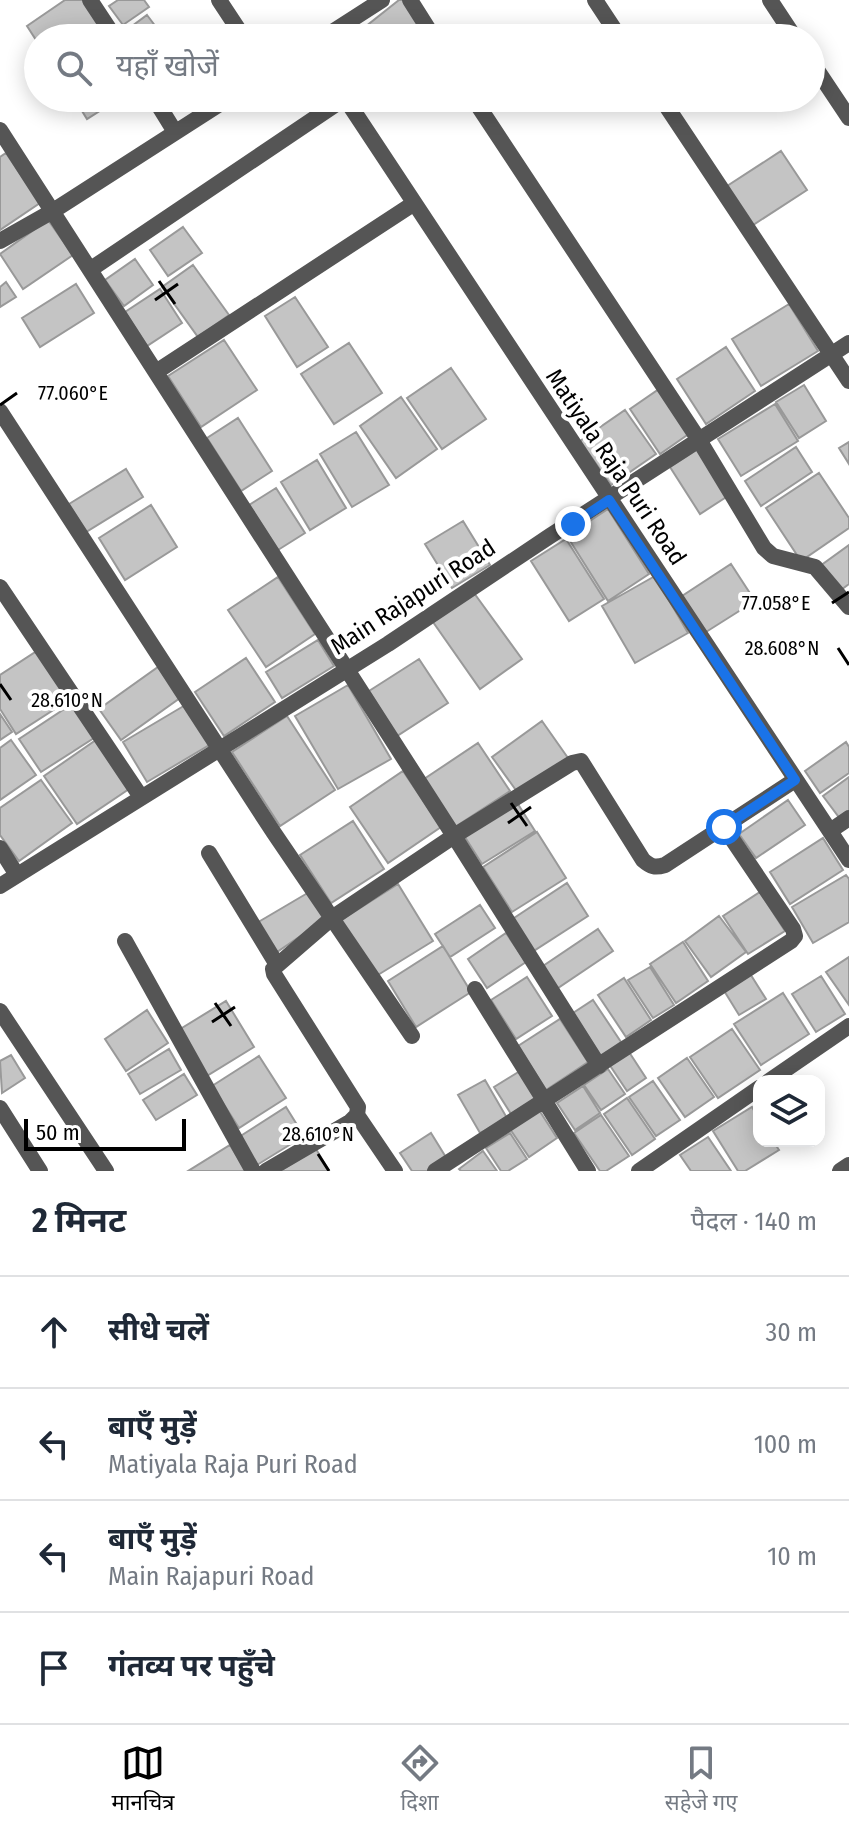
<!DOCTYPE html>
<html lang="hi">
<meta charset="utf-8">
<style>
body{margin:0;font-family:"Fira Sans Condensed","Noto Sans Devanagari",sans-serif;background:#f6f6f7;color:#1f2937}
.controls{position:absolute;right:24px;bottom:24px;display:grid;overflow:hidden;border-radius:16px;box-shadow:0 4px 20px #0003}
.controls button{width:72px;height:72px;display:grid;place-items:center;padding:0;border:0;border-bottom:2px solid #e0e1e3;background:#fff;color:#1f2937;font:40px sans-serif}
.scale{position:absolute;left:24px;bottom:20px;width:162px;box-sizing:border-box;padding-left:8px;border:4px solid #000;border-top:0;font-size:22px;line-height:28px;white-space:nowrap;color:#000;-webkit-text-stroke:6px #fff;paint-order:stroke}
.stop{position:absolute;width:24px;height:24px;margin:-18px;border:6px solid #1a73e8;border-radius:50%;background:#fff}
.stop.end{background:#1a73e8;border-color:#fff;box-shadow:0 2px 8px #0008}
.list{margin:0;padding:0;list-style:none}
h2{display:flex;justify-content:space-between;align-items:center;height:104px;margin:0;padding:0 32px;font-size:34px}
h2 small{font-size:26px;font-weight:400;color:#747a83}
.list li{display:grid;grid-template-columns:52px 1fr auto;gap:24px;align-items:center;box-sizing:border-box;height:112px;padding:0 32px;border-top:2px solid #e0e1e3}
.list b{display:block;font-size:30px;white-space:nowrap}
.list p{margin:0;font-size:26px;white-space:nowrap;color:#747a83}
.list em{font-size:26px;font-style:normal;color:#747a83}
.icon{flex:none;width:44px;height:44px;fill:none;stroke:currentColor;stroke-width:2;stroke-linecap:round;stroke-linejoin:round}
.map{position:relative;flex:none;width:849px;height:1171px;overflow:hidden}
.search{position:absolute;background:#fff;box-shadow:0 4px 20px #0003;left:24px;right:24px;top:24px;height:88px;display:flex;align-items:center;gap:20px;box-sizing:border-box;padding:0 28px;border-radius:44px;color:#747a83;font-size:30px}
.sheet{height:552px;background:#fff}
nav{display:flex;justify-content:space-around;align-items:center;box-sizing:border-box;height:112px;border-top:2px solid #e0e1e3;background:#fff;font-size:22px;color:#747a83}
nav a{display:grid;justify-items:center;gap:4px}
nav .on{color:#000}
.map>svg:first-child{display:block}
</style>
<div class="map">
<svg width="849" height="1171" viewBox="0 0 849 1171">
<rect width="100%" height="100%" fill="#fff"/>
<path fill="#c4c4c4" stroke="#999" stroke-width="2" d="M65 0H86L101 24 79 38H38V43L27 26Z
M118 0H144L149 7 123 25 109 6Z
M399 0H406L424 23 405 38H366L360 31Z
M147 15 162 35 157 38H128L124 32Z
M74 98H120L87 119Z
M781 151 807 190 750 227 724 188Z
M6 153 40 203 0 230V157Z
M48 220 73 255 23 289 0 254Z
M183 227 202 253 168 276 150 250Z
M135 259 153 285 124 306 105 280Z
M193 265 229 315 198 337 162 287Z
M6 282 16 297 0 307V287Z
M76 284 94 313 40 347 22 318Z
M160 289 182 323 147 346 125 312Z
M295 297 328 347 297 367 265 316Z
M789 304 818 351 761 386 732 339Z
M224 340 257 390 201 427 168 376Z
M349 343 382 393 334 424 301 374Z
M726 347 755 391 706 424 677 379Z
M451 368 486 419 442 449 407 398Z
M804 385 826 421 799 438 776 402Z
M662 387 693 431 660 454 630 409Z
M401 397 437 449 396 478 360 426Z
M775 404 798 441 741 476 718 439Z
M625 410 656 454 611 485 580 441Z
M238 418 272 471 241 491 207 438Z
M356 432 389 485 352 507 320 454Z
M849 442V464L839 448Z
M701 447 731 494 700 514 670 467Z
M796 447 812 472 761 506 745 481Z
M317 460 346 508 310 530 281 482Z
M126 469 143 497 86 532 69 504Z
M819 473 849 518V528L801 561 766 508Z
M276 488 305 533 278 550 249 505Z
M151 505 177 547 125 580 99 538Z
M608 509 649 574 608 601 567 536Z
M463 521 490 565 452 588 425 544Z
M566 539 604 599 569 621 531 561Z
M849 545V584L838 592 820 566Z
M731 564 755 601 706 632 682 596Z
M655 576 688 633 635 663 602 606Z
M278 577 315 634 266 667 228 610Z
M474 593 522 659 480 689 433 622Z
M318 640 334 666 282 698 266 672Z
M40 649 72 698 16 734 0 709V675Z
M246 658 275 702 224 736 195 692Z
M419 659 448 703 397 736 369 691Z
M158 667 180 698 121 740 99 709Z
M348 685 391 759 338 789 295 716Z
M72 704 94 738 41 772 19 739Z
M187 704 211 744 147 782 123 742Z
M0 714 12 732 0 740Z
M287 716 335 790 280 826 232 752Z
M542 721 568 758 518 793 492 757Z
M11 740 36 775 0 800V748Z
M96 740 129 789 77 824 44 776Z
M846 742 849 747V773L820 793 805 771Z
M478 743 510 791 455 827 424 779Z
M403 771 441 827 388 863 350 807Z
M849 777V814L841 820 823 796Z
M41 780 72 823 19 861 0 835V808Z
M788 800 805 825 756 858 739 834Z
M516 801 535 831 482 864 463 834Z
M353 821 384 869 331 903 300 855Z
M537 832 566 878 512 912 483 867Z
M823 838 843 870 790 904 770 872Z
M846 875 849 879V922L813 943 792 907Z
M567 883 588 916 532 952 511 920Z
M398 884 433 941 373 978 338 922Z
M311 891 327 918 274 954 255 924Z
M760 892 785 931 748 954 723 916Z
M480 905 495 928 450 957 435 934Z
M719 916 746 952 711 977 685 941Z
M598 929 613 951 555 990 540 968Z
M506 933 526 962 487 988 468 959Z
M683 942 708 981 676 1003 650 964Z
M443 946 471 992 416 1027 388 981Z
M849 957V1005L826 972Z
M650 967 674 1005 653 1018 628 980Z
M749 972 766 999 739 1015 723 989Z
M821 976 845 1014 816 1032 792 994Z
M527 977 552 1016 516 1039 491 1000Z
M624 978 651 1020 626 1037 598 995Z
M783 993 809 1034 761 1065 734 1024Z
M593 1000 621 1042 601 1056 573 1013Z
M226 1001 254 1047 205 1077 177 1031Z
M147 1010 168 1043 126 1071 105 1039Z
M560 1019 588 1062 546 1090 518 1046Z
M732 1029 760 1070 718 1098 690 1057Z
M169 1049 181 1070 140 1094 128 1074Z
M629 1052 646 1078 627 1091 609 1064Z
M11 1055 25 1078 2 1093 0 1061Z
M259 1056 286 1098 239 1128 212 1086Z
M687 1058 714 1097 685 1117 658 1078Z
M608 1069 625 1094 601 1110 584 1085Z
M520 1071 538 1097 511 1114 494 1087Z
M184 1074 197 1095 156 1120 143 1100Z
M485 1080 507 1118 480 1133 458 1095Z
M653 1081 680 1120 656 1136 629 1097Z
M583 1086 600 1113 575 1130 557 1103Z
M627 1098 655 1139 632 1155 604 1114Z
M286 1107 304 1136 257 1165 239 1137Z
M752 1107 759 1119V1141H773L779 1150 745 1171H738L713 1131Z
M539 1110 557 1138 529 1157 510 1129Z
M601 1115 629 1156 606 1171H600L574 1133Z
M431 1133 447 1159 428 1171H412L400 1153Z
M510 1133 527 1159 508 1171H501L486 1148Z
M708 1137 731 1171H691L680 1155Z
M230 1145 246 1171H188Z
M316 1149 329 1171H280Z
M483 1151 497 1171H461L459 1169Z"/>
<g fill="none" stroke-linecap="round" stroke-linejoin="round">
<path stroke="#555" stroke-width="16" d="M90 0 115 38
M219 0 244 38
M410 0 434 38
M595 0 620 38
M770 0 795 38
M323 38 382 0
M811 61 849 118
M154 98 175 132
M473 98 699 440 764 548 773 556 815 567 849 607
M661 98 849 381
M0 130 454 836 332 918 273 969 274 974 358 1107 357 1115 350 1122 266 1171
M0 241 53 211 229 98
M91 269 345 98 849 860
M156 372 413 204
M0 411 274 833 412 1036
M0 587 141 797
M830 831 849 818
M0 848 17 875
M209 853 276 963
M0 886 388 644 550 536 849 343
M125 941 253 1171
M475 989 588 1171
M0 1011 106 1171
M599 1066 454 836 572 763 581 761 643 860C651 867 655 868 665 865L795 780
M769 1081 849 1026
M0 1108 40 1171
M357 1115 395 1171
M435 1171 791 941 795 936 793 929 724 827
M639 1171 759 1088
M840 1171 849 1165"/>
</g>
<g fill="none" stroke-linecap="round" stroke-linejoin="round">
<path stroke="#1a73e8" stroke-width="10" d="M573 524 609 500 795 780 724 827"/>
</g>
<path fill="none" stroke="#000" stroke-width="3" d="M159 281 175 304M155 300 178 284M0 405 17 393M832 603 849 592M838 648 849 665M0 684 11 700M511 803 527 826M508 823 531 807M215 1003 231 1026M212 1022 235 1007M318 1154 329 1171"/>
<g text-anchor="middle" dominant-baseline="central" stroke-width="8" stroke-linejoin="round" paint-order="stroke">
<g font-size="24" fill="#000" stroke="#fff">
<text transform="translate(616 467) rotate(56)">Matiyala Raja Puri Road</text>
<text transform="translate(413 597) rotate(-33)">Main Rajapuri Road</text>
</g>
</g>
<g font-size="20" text-anchor="middle" fill="#000" stroke="#fff" stroke-width="8" stroke-linejoin="round" paint-order="stroke">
<text x="73" y="400">77.060°E</text>
<text x="776" y="610">77.058°E</text>
<text x="782" y="655">28.608°N</text>
<text x="67" y="707">28.610°N</text>
<text x="318" y="1141">28.610°N</text>
</g>
</svg>
<div class="controls">
<button><svg class="icon" aria-label="layers" viewBox="0 0 24 24"><path d="M12 4l9 5-9 5-9-5zM3 14l9 5 9-5"/></svg></button>
</div>
<div class="scale">50 m</div>
<div class="stop" style="left:724px;top:827px"></div>
<div class="stop end" style="left:573px;top:524px"></div>
<div class="search"><svg class="icon" aria-label="search" viewBox="0 0 24 24"><circle cx="10" cy="10" r="6"/><path d="M15 15l6 6"/></svg>यहाँ खोजें</div>
</div>
<section class="sheet">
<h2>2 मिनट<small>पैदल · 140 m</small></h2>
<ul class="list">
<li><svg class="icon" aria-label="ahead" viewBox="0 0 24 24"><path d="M12 20V5M6 11l6-6 6 6"/></svg><div><b>सीधे चलें</b></div><em>30 m</em></li>
<li><svg class="icon" aria-label="left" viewBox="0 0 24 24"><path d="M17 20v-9H6M10 6l-5 5 5 5"/></svg><div><b>बाएँ मुड़ें</b><p>Matiyala Raja Puri Road</p></div><em>100 m</em></li>
<li><svg class="icon" aria-label="left" viewBox="0 0 24 24"><path d="M17 20v-9H6M10 6l-5 5 5 5"/></svg><div><b>बाएँ मुड़ें</b><p>Main Rajapuri Road</p></div><em>10 m</em></li>
<li><svg class="icon" aria-label="arrive" viewBox="0 0 24 24"><path d="M6 21V4h12l-3 4 3 4H6"/></svg><div><b>गंतव्य पर पहुँचे</b></div></li>
</ul>
</section>
<nav>
<a class="on"><svg class="icon" aria-label="map" viewBox="0 0 24 24"><path d="M3 6l6-2 6 2 6-2v14l-6 2-6-2-6 2zM9 4v14M15 6v14"/></svg>मानचित्र</a>
<a><svg class="icon" aria-label="directions" viewBox="0 0 24 24"><path d="M12 3l9 9-9 9-9-9zM9 14v-3h6M13 9l2 2-2 2"/></svg>दिशा</a>
<a><svg class="icon" aria-label="saved" viewBox="0 0 24 24"><path d="M7 4h10v16l-5-4-5 4z"/></svg>सहेजे गए</a>
</nav>
